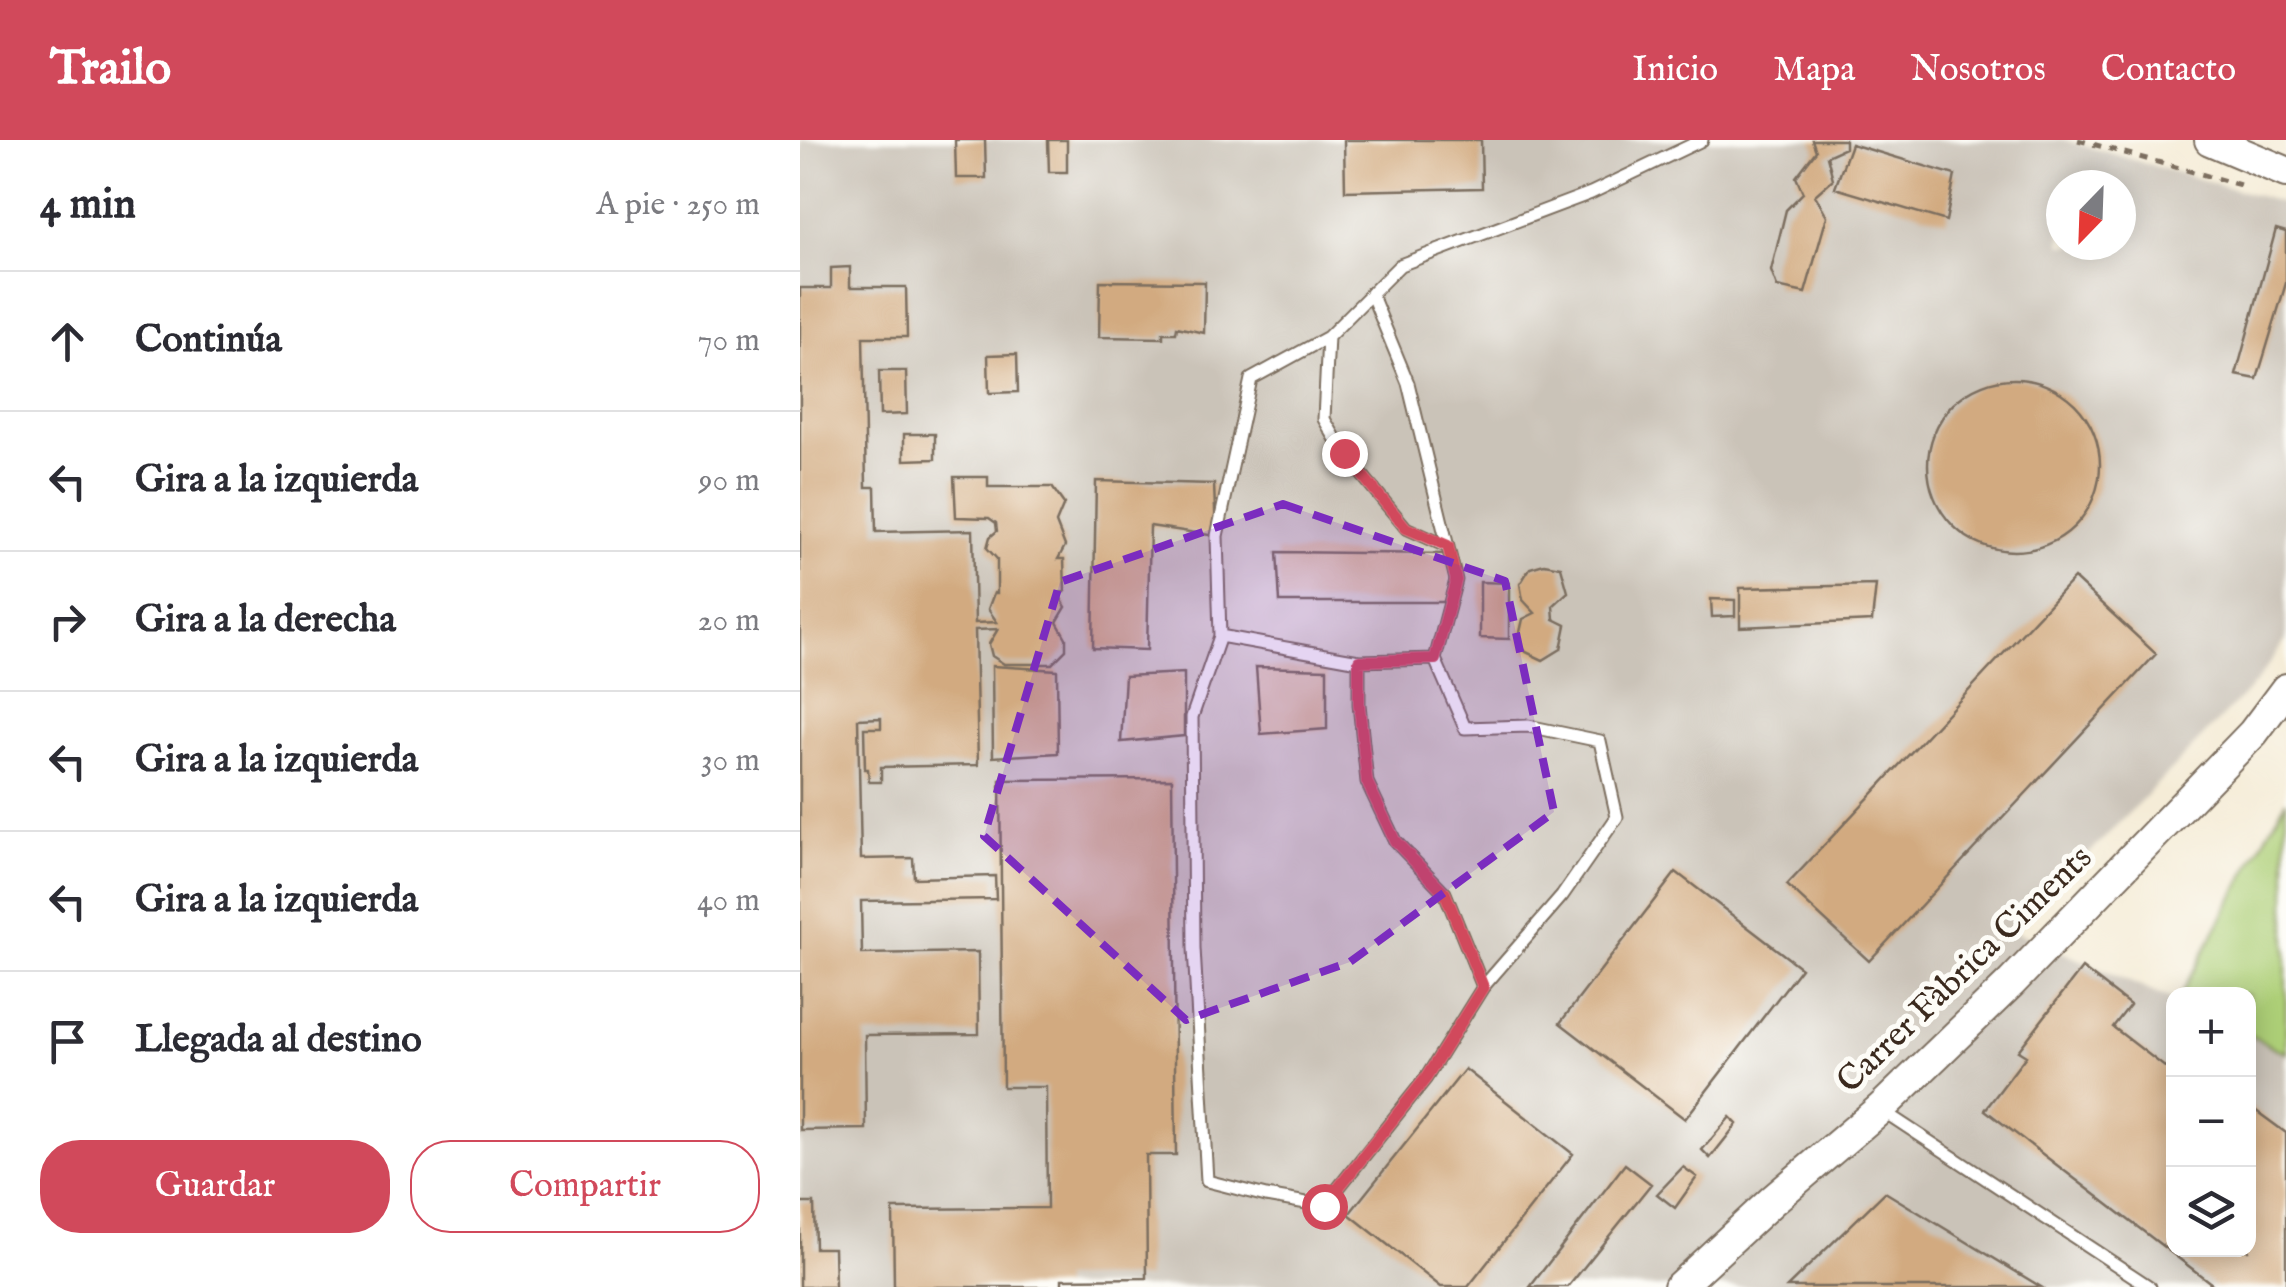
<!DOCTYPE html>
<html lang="es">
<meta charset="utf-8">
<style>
body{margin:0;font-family:"IM FELL English",serif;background:#f7f7f7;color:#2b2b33}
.controls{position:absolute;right:30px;bottom:30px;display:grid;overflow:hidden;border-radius:20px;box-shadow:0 5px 25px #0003}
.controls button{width:90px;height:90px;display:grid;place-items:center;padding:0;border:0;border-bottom:2px solid #e1e1e2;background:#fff;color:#2b2b33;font:50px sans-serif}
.compass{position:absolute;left:1246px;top:30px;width:90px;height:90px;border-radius:50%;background:#fff;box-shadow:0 5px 25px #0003;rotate:203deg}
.stop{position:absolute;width:30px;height:30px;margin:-22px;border:8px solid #d1495b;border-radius:50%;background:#fff}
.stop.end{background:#d1495b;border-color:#fff;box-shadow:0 2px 10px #0008}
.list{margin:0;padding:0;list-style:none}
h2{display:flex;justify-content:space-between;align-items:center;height:130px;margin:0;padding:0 40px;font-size:42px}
h2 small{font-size:32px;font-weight:400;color:#7c7c81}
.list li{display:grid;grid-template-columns:65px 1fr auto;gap:30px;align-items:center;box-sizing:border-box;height:140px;padding:0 40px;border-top:2px solid #e1e1e2}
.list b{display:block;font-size:38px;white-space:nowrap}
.list em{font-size:32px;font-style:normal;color:#7c7c81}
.actions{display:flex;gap:20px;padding:30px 40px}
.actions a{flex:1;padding:22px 0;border:2px solid #d1495b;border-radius:40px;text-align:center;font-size:35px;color:#d1495b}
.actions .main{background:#d1495b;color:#fff}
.icon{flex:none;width:55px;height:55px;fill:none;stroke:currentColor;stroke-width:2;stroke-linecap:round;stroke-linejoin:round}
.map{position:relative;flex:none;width:1486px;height:1147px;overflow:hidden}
header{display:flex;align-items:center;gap:60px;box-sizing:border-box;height:140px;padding:0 50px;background:#d1495b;color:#fff}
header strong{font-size:48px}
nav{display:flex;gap:55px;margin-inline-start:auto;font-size:35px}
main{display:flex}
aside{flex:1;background:#fff}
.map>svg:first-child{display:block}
</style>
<header>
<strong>Trailo</strong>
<nav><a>Inicio</a><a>Mapa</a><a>Nosotros</a><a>Contacto</a></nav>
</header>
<main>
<aside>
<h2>4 min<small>A pie · 250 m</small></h2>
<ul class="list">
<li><svg class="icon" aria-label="ahead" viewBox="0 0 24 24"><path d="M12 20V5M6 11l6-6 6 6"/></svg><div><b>Continúa</b></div><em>70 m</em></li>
<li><svg class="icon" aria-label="left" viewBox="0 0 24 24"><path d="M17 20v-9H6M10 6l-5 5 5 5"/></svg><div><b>Gira a la izquierda</b></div><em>90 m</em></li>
<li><svg class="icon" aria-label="right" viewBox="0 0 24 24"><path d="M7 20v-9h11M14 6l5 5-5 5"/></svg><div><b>Gira a la derecha</b></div><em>20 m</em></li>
<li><svg class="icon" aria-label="left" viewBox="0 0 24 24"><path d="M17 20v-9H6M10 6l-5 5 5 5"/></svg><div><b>Gira a la izquierda</b></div><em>30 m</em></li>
<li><svg class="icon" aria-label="left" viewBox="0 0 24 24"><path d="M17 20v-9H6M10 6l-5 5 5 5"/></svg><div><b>Gira a la izquierda</b></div><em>40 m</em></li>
<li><svg class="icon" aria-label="arrive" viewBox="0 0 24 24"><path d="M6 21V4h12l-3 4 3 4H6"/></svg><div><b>Llegada al destino</b></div></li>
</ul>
<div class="actions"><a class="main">Guardar</a><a>Compartir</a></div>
</aside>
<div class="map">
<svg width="1486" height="1147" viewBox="0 0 1486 1147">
<rect width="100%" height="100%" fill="#fdfcf7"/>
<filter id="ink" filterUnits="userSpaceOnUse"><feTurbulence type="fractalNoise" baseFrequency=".01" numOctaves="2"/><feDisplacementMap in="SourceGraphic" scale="20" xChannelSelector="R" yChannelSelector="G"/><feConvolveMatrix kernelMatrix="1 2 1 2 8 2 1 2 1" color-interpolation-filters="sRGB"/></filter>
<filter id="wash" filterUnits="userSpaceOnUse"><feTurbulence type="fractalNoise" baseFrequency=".0048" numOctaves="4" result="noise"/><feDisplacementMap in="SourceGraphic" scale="40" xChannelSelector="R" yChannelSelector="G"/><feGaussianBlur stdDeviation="2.25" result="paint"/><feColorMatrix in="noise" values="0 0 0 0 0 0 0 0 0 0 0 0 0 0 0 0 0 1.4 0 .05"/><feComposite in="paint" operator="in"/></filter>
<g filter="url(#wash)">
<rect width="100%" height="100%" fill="#f5ecd7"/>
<path fill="#cac3b8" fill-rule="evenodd" d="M0 0H1264L1486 64V500L1456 542 1214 791 1373 861 1374 1110H1448L1449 895 1486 913V1147H0ZM1261 45H1321V105H1261Z"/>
<path fill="#adcf77" stroke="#747c4a" stroke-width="2.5" d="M1486 660V913L1449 895 1448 854H1381Z"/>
<g id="blocks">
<path fill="#d2aa80" d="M155 0H185L186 38H156Z
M248 0H267V32H249Z
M544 0H681L682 48 545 51Z
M1012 0H1045V8L1027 16 1033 39 1015 55 1027 76 1005 153 977 147 971 131 986 70 1003 53 996 37 1016 11Z
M1051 4 1155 35 1146 81 1035 48Z
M1476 89 1486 92V143L1457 239 1436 235Z
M50 127V147H106L107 197H63L66 347H75L76 392 173 390 175 483 197 482 188 469 194 453H197V419L187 408 190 397 197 391 196 383 189 378 156 377 154 337H188V347H252L264 364 256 383 265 406 258 419H264L265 452 258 453 266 467 257 482 266 498V510L252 524H204L192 516 189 504 198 489 175 490 178 625 81 627V642H69L68 629H65L64 588H81V578L58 579 61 719 113 718 114 738 195 736 196 759 61 761 62 814 178 812 179 894 65 895 66 989 0 990V148H31V128Z
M300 141 405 142 404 193 377 187 376 193H363V198L299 197Z
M217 214 218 252 189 253 188 215Z
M79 231H106L107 274 80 275Z
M1128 325a86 86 0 1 1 172 0a86 86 0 1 1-172 0Z
M104 294H135V319L104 320Z
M296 341 414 344 416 396 350 386 347 510 293 508Z
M477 412 650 414V462H480Z
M744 424 761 427 768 452 753 466 754 479 766 485 761 509 743 520 726 512 718 501 723 479 735 473 723 460 720 444 730 428Z
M1274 438 1356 514 1069 821 987 745Z
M680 442 709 443V499L680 498Z
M1076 445 1072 481 940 487V448Z
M911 459 935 460V476L912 477Z
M192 526 257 530 258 613 193 617Z
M456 527 527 529V589L461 594Z
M384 533V596L321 602 325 536Z
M372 639 376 1015H346L347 1138 262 1139V1147H94L93 1069 247 1068 246 947H203L200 640Z
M876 732 1001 828 885 979 760 883Z
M1282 828 1330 865 1313 887 1374 934V1110H1448V965L1486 993V1147H1416L1185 970 1226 916 1218 911Z
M665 929 773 1014 668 1147H641L549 1074Z
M930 977 937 984 910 1018 902 1010Z
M825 1024 851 1044 768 1147H730Z
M883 1027 897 1037 875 1068 857 1054Z
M1085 1052 1241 1147H987Z
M0 1063H14L15 1108H34L35 1147H0Z"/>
</g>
</g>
<g filter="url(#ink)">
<use href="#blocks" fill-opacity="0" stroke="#7c6e5f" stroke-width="2.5"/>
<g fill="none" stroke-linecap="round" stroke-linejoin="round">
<defs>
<path id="lane" d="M571 153 608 243 656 440 635 519
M528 197 524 279 544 313 606 388 648 407
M420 496 559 521V564L567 642 595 701 645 753 683 847 626 938 524 1066 466 1056 407 1041 394 808 392 577 420 496 417 396 451 239 528 197 600 125 791 53 902 0
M559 521 635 519 665 588 728 586 800 601 817 677 762 756 683 847
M1083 971 1350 1147"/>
<path id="secondary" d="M1410 0 1486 32
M879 1147 973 1060 1080 969 1211 843 1453 593 1486 549"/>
</defs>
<use href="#lane" stroke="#7c6e5f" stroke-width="15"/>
<use href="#secondary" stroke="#7c6e5f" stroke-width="34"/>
<path stroke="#7c6e5f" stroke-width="5" stroke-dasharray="8 8" stroke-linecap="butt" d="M1278 0 1444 46"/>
<use href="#lane" stroke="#fff" stroke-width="11"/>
<use href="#secondary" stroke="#fff" stroke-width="30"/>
</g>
</g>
<g fill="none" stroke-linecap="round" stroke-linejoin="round" filter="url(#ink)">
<path stroke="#d1495b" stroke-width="12" d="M524 1066 626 938 683 847 645 753 595 701 567 642 559 564V521L635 519 656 440 648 406 606 388 544 313"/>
</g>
<path fill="#7b2cbf" fill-opacity="0.2" stroke="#7b2cbf" stroke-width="8" stroke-dasharray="20 12" stroke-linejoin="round" d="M483 364 705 441 754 672 550 822 386 880 184 696 260 442Z"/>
<g text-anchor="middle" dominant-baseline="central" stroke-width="10" stroke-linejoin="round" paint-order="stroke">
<g font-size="35" fill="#3b2a1e" stroke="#fdfcf7">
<text transform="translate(1165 830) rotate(-44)">Carrer Fàbrica Ciments</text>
</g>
</g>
</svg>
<div class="controls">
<button>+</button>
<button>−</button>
<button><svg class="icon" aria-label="layers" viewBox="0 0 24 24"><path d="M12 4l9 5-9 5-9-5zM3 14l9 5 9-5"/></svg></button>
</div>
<svg class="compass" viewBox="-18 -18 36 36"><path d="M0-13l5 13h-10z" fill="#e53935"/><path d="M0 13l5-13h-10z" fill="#7c7c81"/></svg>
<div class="stop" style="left:524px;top:1066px"></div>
<div class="stop end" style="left:544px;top:313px"></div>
</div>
</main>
